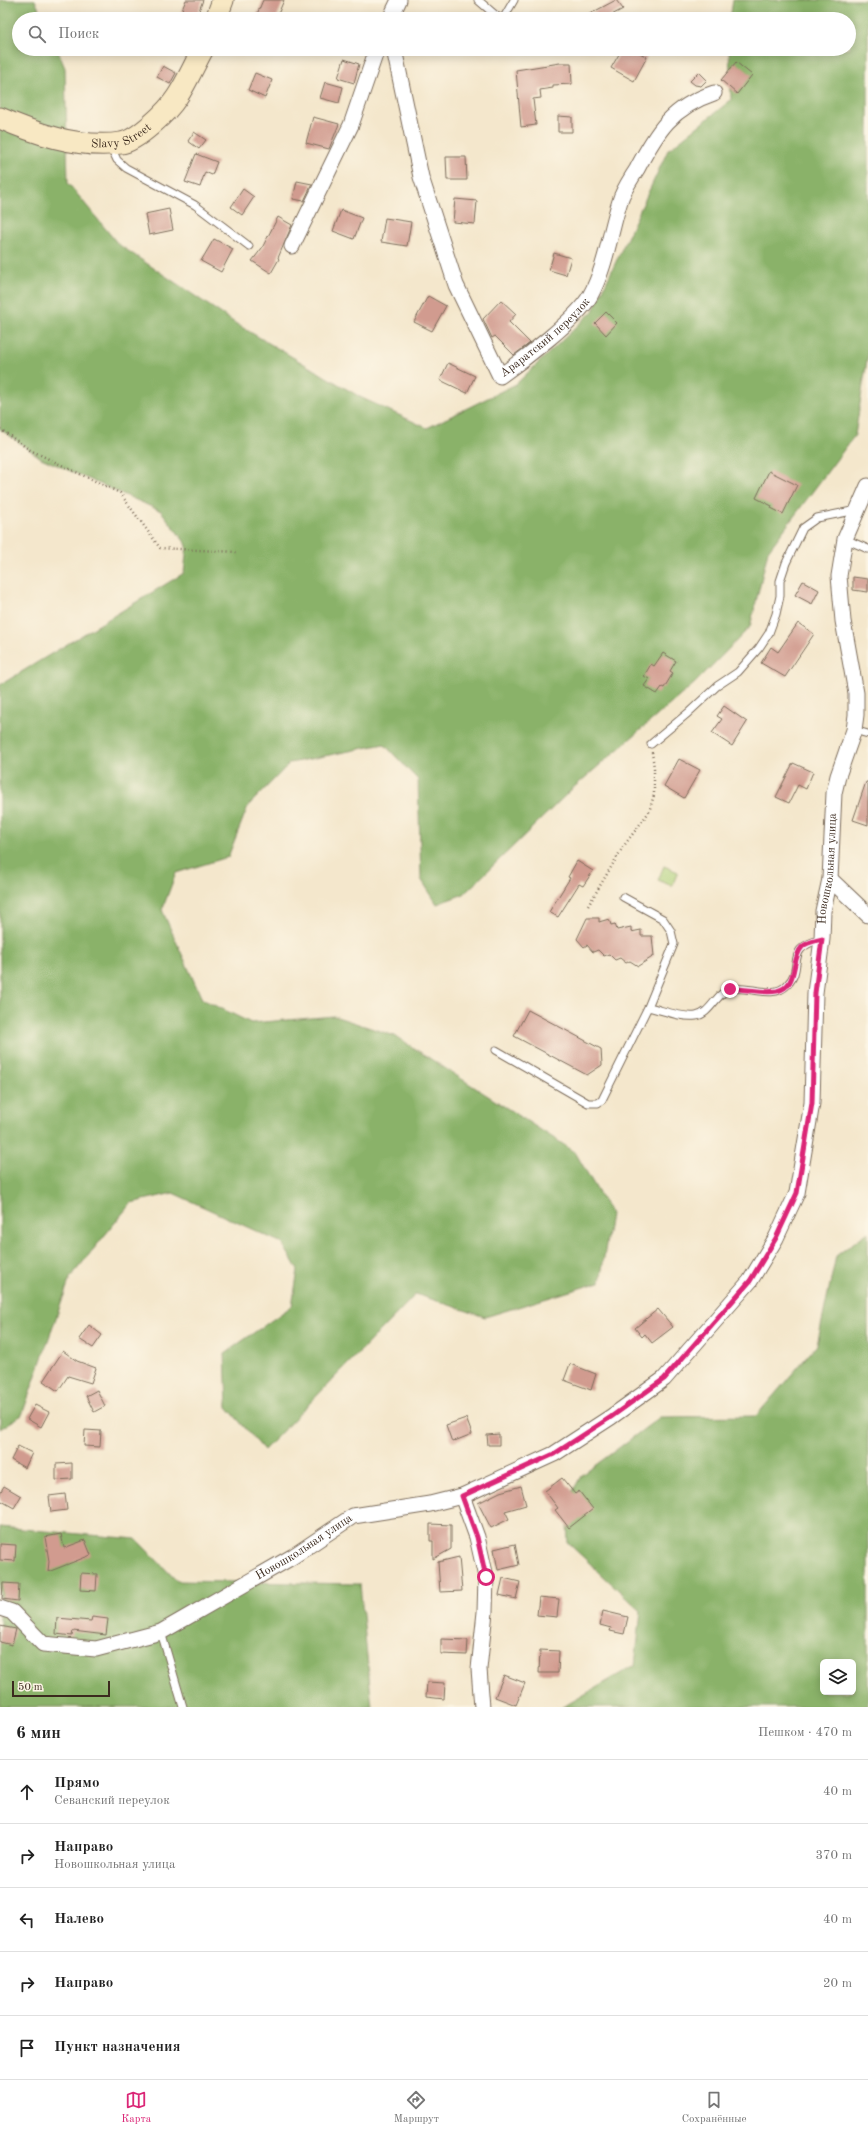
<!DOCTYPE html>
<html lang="ru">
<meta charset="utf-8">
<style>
body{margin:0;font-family:"Old Standard TT",serif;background:#f2f2f2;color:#222}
.controls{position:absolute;right:12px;bottom:12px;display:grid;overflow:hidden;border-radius:6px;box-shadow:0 2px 10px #0003}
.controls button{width:36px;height:36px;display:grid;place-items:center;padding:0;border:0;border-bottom:1px solid #e0e0e0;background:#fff;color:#222;font:20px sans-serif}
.scale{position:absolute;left:12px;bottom:10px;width:98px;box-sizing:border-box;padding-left:4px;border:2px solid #3b2a1e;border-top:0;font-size:11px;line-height:14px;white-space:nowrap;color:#3b2a1e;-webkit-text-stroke:3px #fcf5e5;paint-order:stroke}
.stop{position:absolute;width:12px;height:12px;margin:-9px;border:3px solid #db2777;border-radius:50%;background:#fff}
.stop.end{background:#db2777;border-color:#fff;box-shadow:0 1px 4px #0008}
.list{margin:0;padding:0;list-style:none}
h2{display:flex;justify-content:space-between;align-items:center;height:52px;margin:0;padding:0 16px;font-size:17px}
h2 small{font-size:13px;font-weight:400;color:#767676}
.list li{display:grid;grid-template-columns:26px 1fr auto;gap:12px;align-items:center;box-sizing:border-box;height:64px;padding:0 16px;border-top:1px solid #e0e0e0}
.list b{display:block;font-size:15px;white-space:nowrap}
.list p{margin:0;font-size:13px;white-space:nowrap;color:#767676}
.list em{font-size:13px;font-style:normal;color:#767676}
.icon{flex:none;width:22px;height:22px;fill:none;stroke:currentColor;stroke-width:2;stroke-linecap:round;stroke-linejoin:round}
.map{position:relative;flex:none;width:868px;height:1707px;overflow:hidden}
.search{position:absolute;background:#fff;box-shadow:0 2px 10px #0003;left:12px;right:12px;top:12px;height:44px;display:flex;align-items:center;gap:10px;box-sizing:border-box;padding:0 14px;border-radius:22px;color:#767676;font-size:15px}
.sheet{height:372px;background:#fff}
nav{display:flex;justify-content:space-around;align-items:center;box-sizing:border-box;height:56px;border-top:1px solid #e0e0e0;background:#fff;font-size:11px;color:#767676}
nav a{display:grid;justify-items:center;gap:2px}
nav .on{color:#db2777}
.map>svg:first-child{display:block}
</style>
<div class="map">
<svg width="868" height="1707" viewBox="0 0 868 1707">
<rect width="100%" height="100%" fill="#fcf5e5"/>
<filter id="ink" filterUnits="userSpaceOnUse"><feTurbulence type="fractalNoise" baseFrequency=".025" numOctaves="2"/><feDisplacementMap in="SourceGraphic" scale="8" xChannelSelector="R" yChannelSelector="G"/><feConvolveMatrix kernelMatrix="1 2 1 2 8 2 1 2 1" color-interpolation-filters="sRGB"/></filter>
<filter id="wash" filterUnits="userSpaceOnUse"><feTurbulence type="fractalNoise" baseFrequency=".012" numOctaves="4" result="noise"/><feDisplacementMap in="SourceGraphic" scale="16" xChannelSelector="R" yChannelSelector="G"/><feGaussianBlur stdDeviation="0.9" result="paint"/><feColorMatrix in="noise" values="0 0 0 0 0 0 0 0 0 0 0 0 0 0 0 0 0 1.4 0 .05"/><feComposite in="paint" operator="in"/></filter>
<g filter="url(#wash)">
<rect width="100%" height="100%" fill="#f4e7cc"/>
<path fill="#aed079" stroke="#747d4c" d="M664 866 678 872 672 886 658 880Z"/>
<path fill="#8ab269" stroke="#626e44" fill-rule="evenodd" d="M0 0H35L43 19H19V49H57L65 68 68 183 118 244 238 325 362 398 427 428 516 384 593 311 668 150 731 100 729 49H849V19H730L733 0H868V354L855 435 768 551 750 627 695 683 573 788 464 894 437 904 421 879 418 780 384 744 290 763 248 806 228 857 176 873 162 910 202 999 251 1023 334 1016 395 1036 575 1152 611 1214 600 1282 485 1317 416 1294 264 1450 227 1407 225 1353 292 1306 298 1270 282 1243 173 1193 131 1203 70 1278 22 1415 0 1429V685L184 573 187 545 161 511 41 458 0 429Z
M868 1232V1707H563L635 1665 641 1611 568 1543 566 1504 581 1476 660 1417 756 1416 817 1345 836 1256ZM823 1662H853V1692H823Z
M0 1527 136 1539 177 1581 360 1584 372 1707H0Z"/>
<g id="blocks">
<path fill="#d19b8f" d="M186 0H203L196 19H178Z
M263 0H284L276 19H255Z
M616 0 623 9 604 19H580Z
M622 49H633L647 57 634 81 611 68Z
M344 59 359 64 354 83 338 78Z
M736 62 752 75 737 94 721 80Z
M560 63H571L572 84 553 85V88L540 90 541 98 533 99 536 125 521 127 516 70Z
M163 66 176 73 170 84 157 77Z
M699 72 707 80 701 86 695 85 690 81Z
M255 73 272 80 265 98 248 90Z
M325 82 343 87 339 103 320 98Z
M558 116 572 117V132H558Z
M313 117 339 124 329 149 306 143Z
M194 132 206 140 199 149 188 141Z
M196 154 217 162 212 175 205 172 200 187 185 182Z
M446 157H466L467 180H447Z
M297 181 312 184 304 201 293 199Z
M243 189 254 197 242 215 231 207Z
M455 199 477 201 475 224 453 222Z
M169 209 173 230 149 235 145 214Z
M341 210 362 218 354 239 333 231Z
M278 217 292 225 278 258 279 259 271 273 252 261 262 248Z
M385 218 411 222 407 246 381 242Z
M214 239 233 249 221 272 201 261Z
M554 253 571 258 566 275 549 270Z
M428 296 446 306 432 331 414 322Z
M501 300 516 314 509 322 530 343 514 355 495 336 492 338 483 319Z
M606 312 617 323 606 335 595 323Z
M448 363 475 376 467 393 440 380Z
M769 471 797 485 783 514 771 508 772 506 756 498Z
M853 577 868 579V592L853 590Z
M803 581 819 590 812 604 795 595Z
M798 623 814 634 785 677 761 663 771 647 778 652Z
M663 653 676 661 670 671 673 673 664 688 662 687 657 694 644 686 649 679 644 676 651 664 654 666Z
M724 706 747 722 732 746 712 733 722 719 717 716Z
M679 759 700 770 684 798 664 786Z
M793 763 813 772 806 789 798 785 789 803 776 797Z
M866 782H868V825L853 820Z
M577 861 593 871 583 886 579 884 558 917 549 912 570 878 568 877Z
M587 918H599V922L609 919 611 925 615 924 617 930 631 927V932L641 930V936H652L654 956 638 966 630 961 626 963 620 958 615 960 609 954 604 956 598 950 593 952 587 945 584 947 577 939Z
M528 1010 601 1049 602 1065 587 1075 514 1036Z
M658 1309 673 1327 652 1343 645 1334 642 1337 635 1328Z
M89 1325 102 1335 93 1348 79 1339Z
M63 1351 77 1361 96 1368 91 1383 68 1376 58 1391 43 1381Z
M570 1364 596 1374 591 1390 564 1380Z
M97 1390 105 1406 94 1412 86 1396Z
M35 1405 49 1412 41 1427 27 1419Z
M466 1418 472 1434 452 1442 446 1425Z
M85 1430 101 1431 100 1447 84 1446Z
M499 1434V1445H488L487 1435Z
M18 1446 32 1453 25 1468 11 1460Z
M72 1463V1479L56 1480V1464Z
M562 1478 575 1494 579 1491 593 1509 569 1528 555 1510 558 1508 545 1491Z
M4 1486 21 1496 14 1508 0 1500V1493Z
M521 1486 526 1505 505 1511 509 1519 491 1528 478 1503 500 1492Z
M65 1494 67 1510 51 1512 49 1496Z
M430 1524 451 1525V1549L433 1559V1541H430Z
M61 1534 64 1548 85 1540 91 1555 48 1572 49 1561 45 1537Z
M0 1544 16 1545 15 1561 0 1560Z
M515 1544 519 1565 498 1570 494 1549Z
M459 1557 462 1591 440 1592 438 1562Z
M81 1573 97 1574 96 1591 80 1590Z
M503 1578 520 1582 516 1599 499 1595Z
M3 1583 19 1584 18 1601 2 1599Z
M539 1597 559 1599 557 1617 537 1615Z
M603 1611 628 1617 624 1634 610 1631 611 1628 600 1625Z
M92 1617 108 1619 106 1635 73 1631 72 1636 56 1634 57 1618 91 1621Z
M0 1626 16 1629 12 1645 0 1642Z
M441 1639 468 1640 467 1655 441 1654Z
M540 1650 559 1651 558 1673H539Z
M504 1675 525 1683 516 1705 495 1697Z
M427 1682 445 1683 444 1699 426 1697Z"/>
</g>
</g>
<g filter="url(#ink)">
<use href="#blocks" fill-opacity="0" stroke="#7c6c5b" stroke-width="1"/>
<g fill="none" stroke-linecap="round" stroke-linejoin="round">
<defs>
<path id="lane" d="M478 0 500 19
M503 19 514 0
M110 145 117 160 126 168 195 205 249 246
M845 539 868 549
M854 730 868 734
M651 744 688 713 717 686 738 672 759 648 769 633 776 614 780 596V581L786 563 803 528 817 518 857 510
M623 897 663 919 671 931 674 944 648 1007C662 1010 681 1018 696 1016 711 1014 716 992 731 989 748 985 773 1000 787 985 806 966 782 949 822 939
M496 1050 588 1103H598L602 1100 648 1007
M161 1632 183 1707"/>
<g id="street">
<path d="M390 19 399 0"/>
<path id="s1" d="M394 49 421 177 456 285 500 376C523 360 577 319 590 296 606 267 610 232 620 201 623 190 631 179 637 169 657 131 672 107 714 93"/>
<path d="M292 246 351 125 377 49"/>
<path d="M830 879 868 915"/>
<path d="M462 1496 477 1537 486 1577 485 1612 479 1669 482 1707"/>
<path id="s2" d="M0 1608 12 1612 43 1644 96 1649 161 1632 292 1557 353 1516 430 1504 462 1496 554 1454 611 1417 664 1379 750 1281 776 1238 797 1193 812 1103 815 993 822 939 823 911 830 879 834 793 838 776 854 730 856 715V693L843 621 839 576 845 539 868 486"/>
</g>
<g id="secondary">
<path d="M216 19 223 0"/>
<path id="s3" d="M0 118C36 134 81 149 121 143 137 141 168 111 177 97 187 82 194 65 203 49"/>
</g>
</defs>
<use href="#lane" stroke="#7c6c5b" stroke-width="9"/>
<use href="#street" stroke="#7c6c5b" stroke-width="17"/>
<use href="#secondary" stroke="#7c6c5b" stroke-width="23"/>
<path stroke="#7c6c5b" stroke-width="2.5" stroke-dasharray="1 3" stroke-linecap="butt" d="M0 429 30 450 120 493 160 548 236 552
M588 906 623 847 649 812 654 795V768L652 752"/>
<use href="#lane" stroke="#fff" stroke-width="7"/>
<use href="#street" stroke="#fff" stroke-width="15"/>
<use href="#secondary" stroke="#f8e8c3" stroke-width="21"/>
</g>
</g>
<g fill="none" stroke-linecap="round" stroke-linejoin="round" filter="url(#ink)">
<path stroke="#db2777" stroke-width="5" d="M486 1577 477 1537 462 1496 554 1454 611 1417 664 1379 750 1281 776 1238 797 1193 812 1103 815 993 822 939C816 941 807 942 802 947 790 960 799 986 777 991 762 994 745 988 730 989"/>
</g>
<g text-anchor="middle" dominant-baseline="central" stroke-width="3.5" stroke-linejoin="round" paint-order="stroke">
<g font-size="12" fill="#3b2a1e" stroke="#fcf5e5">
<text stroke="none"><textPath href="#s3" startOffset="127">Slavy Street</textPath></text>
<text stroke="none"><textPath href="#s1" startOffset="405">Араратский переулок</textPath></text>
<text stroke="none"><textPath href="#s2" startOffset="1304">Новошкольная улица</textPath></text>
<text stroke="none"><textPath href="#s2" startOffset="344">Новошкольная улица</textPath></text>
</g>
</g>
</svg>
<div class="controls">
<button><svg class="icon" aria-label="layers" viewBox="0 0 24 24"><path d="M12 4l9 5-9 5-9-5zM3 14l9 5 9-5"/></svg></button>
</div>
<div class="scale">50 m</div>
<div class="stop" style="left:486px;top:1577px"></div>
<div class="stop end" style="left:730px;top:989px"></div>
<div class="search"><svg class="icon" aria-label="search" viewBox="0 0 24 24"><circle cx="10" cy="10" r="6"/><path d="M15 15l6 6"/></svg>Поиск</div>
</div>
<section class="sheet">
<h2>6 мин<small>Пешком · 470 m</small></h2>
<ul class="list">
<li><svg class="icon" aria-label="ahead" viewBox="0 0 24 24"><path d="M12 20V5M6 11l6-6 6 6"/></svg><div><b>Прямо</b><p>Севанский переулок</p></div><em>40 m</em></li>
<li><svg class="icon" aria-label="right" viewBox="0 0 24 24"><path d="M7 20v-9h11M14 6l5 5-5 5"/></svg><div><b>Направо</b><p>Новошкольная улица</p></div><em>370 m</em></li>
<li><svg class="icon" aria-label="left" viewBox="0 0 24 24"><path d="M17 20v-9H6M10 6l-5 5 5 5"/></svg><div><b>Налево</b></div><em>40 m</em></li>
<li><svg class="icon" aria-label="right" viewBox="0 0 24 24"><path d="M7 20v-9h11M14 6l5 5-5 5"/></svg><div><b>Направо</b></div><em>20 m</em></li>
<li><svg class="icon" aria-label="arrive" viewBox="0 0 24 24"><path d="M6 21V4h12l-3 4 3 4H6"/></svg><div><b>Пункт назначения</b></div></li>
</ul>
</section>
<nav>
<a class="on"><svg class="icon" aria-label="map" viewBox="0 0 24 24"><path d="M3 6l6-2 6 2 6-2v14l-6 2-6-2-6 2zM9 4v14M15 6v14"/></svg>Карта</a>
<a><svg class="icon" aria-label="directions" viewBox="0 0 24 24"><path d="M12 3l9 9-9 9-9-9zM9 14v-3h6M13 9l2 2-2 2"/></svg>Маршрут</a>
<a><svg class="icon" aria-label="saved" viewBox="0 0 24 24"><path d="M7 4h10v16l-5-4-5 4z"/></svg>Сохранённые</a>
</nav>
